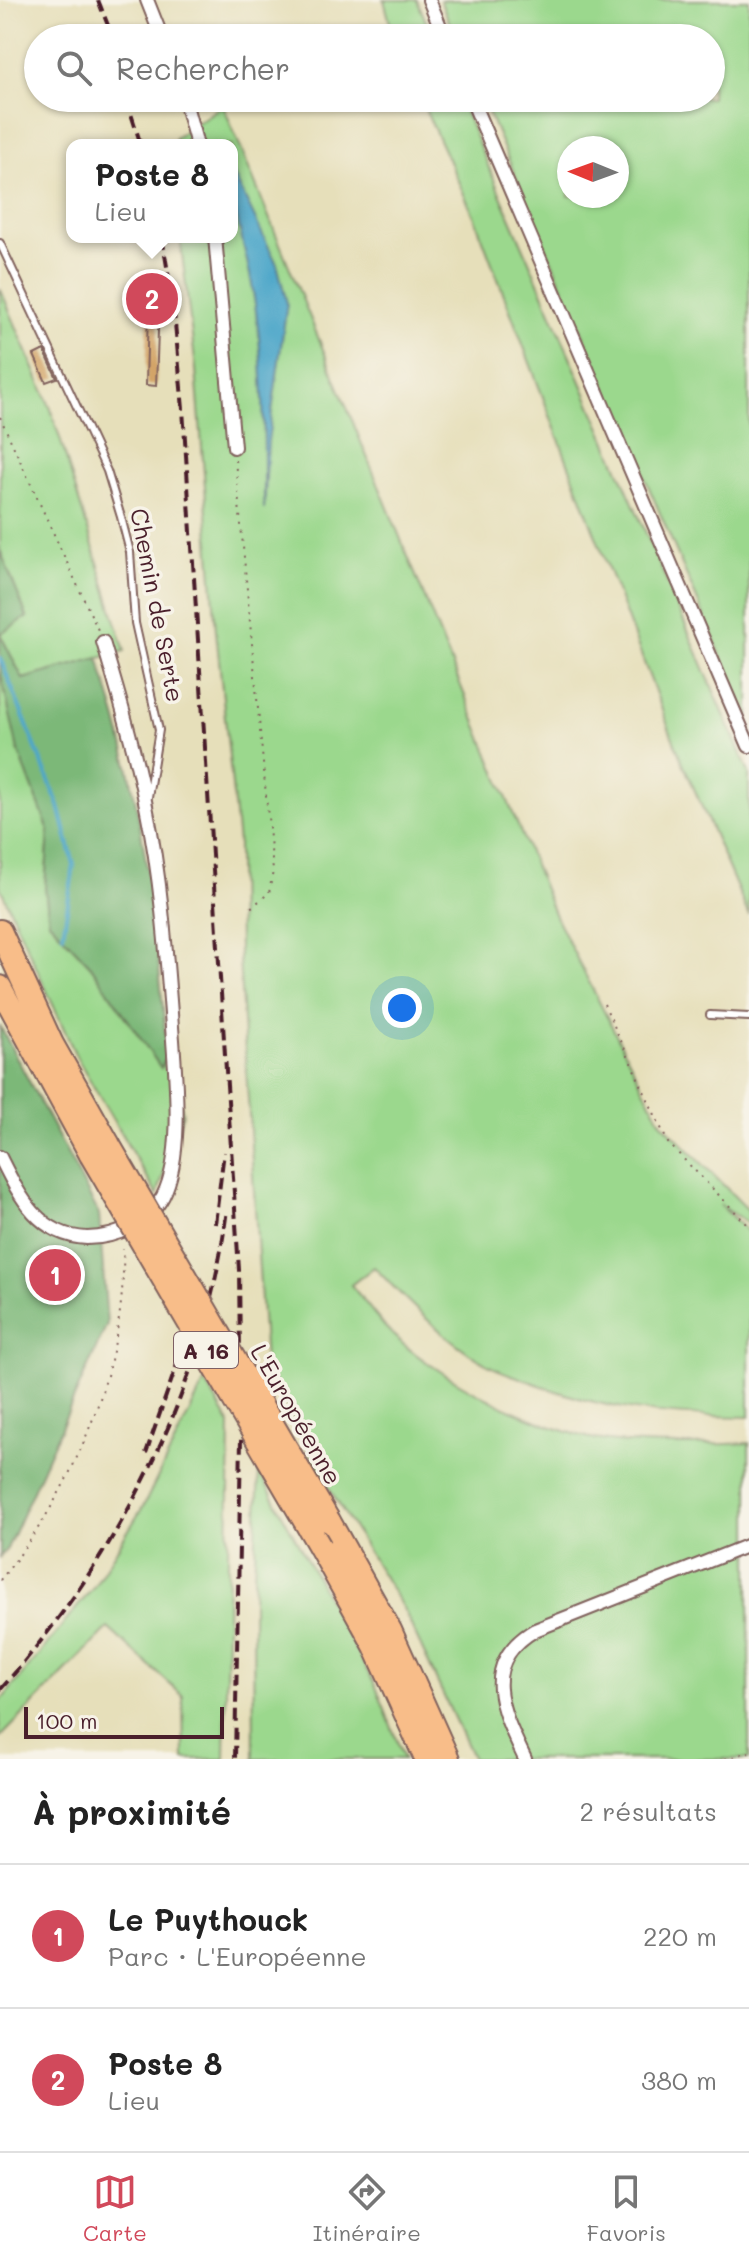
<!DOCTYPE html>
<html lang="fr">
<meta charset="utf-8">
<style>
body{margin:0;font-family:Mali,sans-serif;background:#f2f2f2;color:#222}
.compass{position:absolute;left:557px;top:136px;width:72px;height:72px;border-radius:50%;background:#fff;box-shadow:0 2px 6px #0004;rotate:271deg}
.scale{position:absolute;left:24px;bottom:20px;width:200px;box-sizing:border-box;padding-left:8px;border:4px solid #4a1f2b;border-top:0;font-size:22px;line-height:28px;white-space:nowrap;color:#4a1f2b;-webkit-text-stroke:6px #f7f3e8;paint-order:stroke}
.you{position:absolute;left:402px;top:1008px;width:28px;height:28px;margin:-20px;border:6px solid #fff;border-radius:50%;background:#1a73e8;box-shadow:0 0 0 12px #1a73e833}
.badge{display:grid;place-items:center;width:52px;height:52px;border-radius:50%;background:#d1495b;color:#fff;font-size:26px;font-weight:700}
.pin{position:absolute;translate:-50% -50%;border:4px solid #fff;box-shadow:0 2px 8px #0006}
.popup{position:absolute;left:66px;top:139px;width:172px;height:104px;box-sizing:border-box;display:grid;place-content:center;border-radius:16px;background:#fff;filter:drop-shadow(0 2px 6px #0005);font-size:26px;white-space:nowrap;color:#767676}
.popup b{font-size:30px;color:#222}
.popup::after{content:'';position:absolute;left:50%;top:100%;margin-left:-16px;border:16px solid transparent;border-top-color:#fff}
.list{margin:0;padding:0;list-style:none}
h2{display:flex;justify-content:space-between;align-items:center;height:104px;margin:0;padding:0 32px;font-size:34px}
h2 small{font-size:26px;font-weight:400;color:#767676}
.list li{display:grid;grid-template-columns:52px 1fr auto;gap:24px;align-items:center;box-sizing:border-box;height:144px;padding:0 32px;border-top:2px solid #e0e0e0}
.list b{display:block;font-size:30px;white-space:nowrap}
.list p{margin:0;font-size:26px;white-space:nowrap;color:#767676}
.list em{font-size:26px;font-style:normal;color:#767676}
.icon{flex:none;width:44px;height:44px;fill:none;stroke:currentColor;stroke-width:2;stroke-linecap:round;stroke-linejoin:round}
.map{position:relative;flex:none;width:749px;height:1759px;overflow:hidden}
.search{position:absolute;background:#fff;box-shadow:0 2px 6px #0004;left:24px;right:24px;top:24px;height:88px;display:flex;align-items:center;gap:20px;box-sizing:border-box;padding:0 28px;border-radius:44px;color:#767676;font-size:30px}
.sheet{height:392px;background:#fff}
nav{display:flex;justify-content:space-around;align-items:center;box-sizing:border-box;height:112px;border-top:2px solid #e0e0e0;background:#fff;font-size:22px;color:#767676}
nav a{display:grid;justify-items:center;gap:4px}
nav .on{color:#d1495b}
.map>svg:first-child{display:block}
</style>
<div class="map">
<svg width="749" height="1759" viewBox="0 0 749 1759">
<rect width="100%" height="100%" fill="#f7f3e8"/>
<filter id="ink" filterUnits="userSpaceOnUse"><feTurbulence type="fractalNoise" baseFrequency=".0125" numOctaves="2"/><feDisplacementMap in="SourceGraphic" scale="16" xChannelSelector="R" yChannelSelector="G"/><feConvolveMatrix kernelMatrix="1 2 1 2 8 2 1 2 1" color-interpolation-filters="sRGB"/></filter>
<filter id="wash" filterUnits="userSpaceOnUse"><feTurbulence type="fractalNoise" baseFrequency=".006" numOctaves="4" result="noise"/><feDisplacementMap in="SourceGraphic" scale="32" xChannelSelector="R" yChannelSelector="G"/><feGaussianBlur stdDeviation="1.8" result="paint"/><feColorMatrix in="noise" values="0 0 0 0 0 0 0 0 0 0 0 0 0 0 0 0 0 1.4 0 .05"/><feComposite in="paint" operator="in"/></filter>
<g filter="url(#wash)">
<rect width="100%" height="100%" fill="#e6dfba"/>
<path fill="#9bd88d" stroke="#727c5c" stroke-width="2" fill-rule="evenodd" d="M384 0H417L433 38H394Z
M440 0H749V721L482 98H711V38H456ZM569 148H617V196H569Z
M420 98H459L749 773V916L677 749 474 216Z
M223 105 555 916 661 1122 749 1211V1224L720 1205 749 1233V1417C665 1416 605 1412 526 1380 513 1375 498 1371 486 1364 444 1339 408 1302 374 1267L351 1285C363 1299 374 1315 386 1328 431 1376 543 1433 608 1441 655 1447 702 1445 749 1443V1759H473L404 1610 321 1475 265 1362 239 959 238 843 216 631 196 369 180 237H232V145H175V138Z
M0 288 51 409 125 651 23 679 0 634 27 617 0 550Z
M0 671 49 831 45 888 49 921 91 966 161 1068 168 1055 183 1113 157 1195 77 1058 0 887Z
M205 1381 230 1425 225 1759H184L183 1696 108 1628 0 1738V1702L93 1588 144 1505Z
M259 1471 376 1687 404 1759H254L253 1602Z"/>
<path fill="#7cb878" stroke="#636c52" stroke-width="2" d="M0 550 27 617 0 634 23 679 98 658C142 787 156 921 167 1055L161 1068 91 966 49 921 45 888 49 831 18 750 0 671Z
M0 1026 99 1214 107 1324 7 1549 0 1557Z"/>
<path fill="#4ba6c9" stroke="#4a627a" stroke-width="2" d="M232 171 277 264 287 303 268 441 264 510C264 434 265 360 252 285 245 246 232 211 232 171Z"/>
<g fill="none" stroke-linecap="round" stroke-linejoin="round">
<path stroke="#4ba6c9" stroke-width="4" d="M0 658 59 806 74 865 63 935"/>
</g>
<g id="blocks">
<path fill="#d3a467" d="M150 275 160 276 156 386 146 385 148 310 144 303Z
M44 350 57 378 46 382 34 355Z"/>
</g>
</g>
<g filter="url(#ink)">
<use href="#blocks" fill-opacity="0" stroke="#81625d" stroke-width="2"/>
<g fill="none" stroke-linecap="round" stroke-linejoin="round">
<defs>
<path id="service" d="M0 243 107 471 121 517 130 552 135 623 159 730 148 797
M710 1015 749 1017"/>
<path id="minor" d="M147 0 162 38
M429 0 445 38
M184 98 197 145
M471 98 749 746
M215 237 234 447
M0 1157C19 1195 38 1236 87 1238 116 1238 149 1223 163 1196 183 1157 176 1083 173 1040 167 962 162 882 146 806 135 750 119 696 103 642
M525 1759C503 1713 477 1664 535 1630L749 1545"/>
<path id="motorway" d="M0 931 52 1044 109 1145
M0 987 91 1155
M329 1521 390 1630 448 1759
M320 1547 375 1646 426 1759"/>
</defs>
<use href="#service" stroke="#81625d" stroke-width="10"/>
<use href="#minor" stroke="#81625d" stroke-width="16"/>
<use href="#motorway" stroke="#81625d" stroke-width="26"/>
<path stroke="#81625d" stroke-width="2" stroke-dasharray="2 6" stroke-linecap="butt" d="M0 417 98 630
M235 460 273 871 269 893 248 910
M604 1004 668 1143 749 1226
M0 1580C74 1491 127 1365 123 1249
M725 1759 749 1752"/>
<use href="#service" stroke="#fff" stroke-width="6"/>
<use href="#minor" stroke="#fff" stroke-width="12"/>
<use href="#motorway" stroke="#f8bd89" stroke-width="22"/>
<path stroke="#4a1f2b" stroke-width="4" stroke-dasharray="12 6" stroke-linecap="butt" d="M98 0 113 38
M126 98 141 145
M162 237 173 302 183 409 239 1270 241 1439 235 1759
M215 1224 224 1152
M146 1453 195 1313
M0 1690C120 1554 205 1391 227 1209"/>
<defs>
<path id="motorway-bridge" d="M109 1145 329 1521
M91 1155 320 1547"/>
</defs>
<use href="#motorway-bridge" stroke="#81625d" stroke-width="26" stroke-linecap="butt"/>
<use href="#motorway-bridge" stroke="#f8bd89" stroke-width="22"/>
</g>
</g>
<g text-anchor="middle" dominant-baseline="central" stroke-width="7" stroke-linejoin="round" paint-order="stroke">
<rect fill="#f7f3e8" stroke="#7e5f64" stroke-width="2" x="174" y="1332" width="64" height="36" rx="6"/>
<g font-size="22" font-weight="bold" fill="#4a1f2b">
<text x="206" y="1350">A 16</text>
</g>
<g font-size="24" fill="#4a1f2b" stroke="#f7f3e8">
<text transform="translate(158 605) rotate(79)">Chemin de Serte</text>
<text transform="translate(297 1414) rotate(60)">L'Européenne</text>
</g>
</g>
</svg>
<svg class="compass" viewBox="-18 -18 36 36"><path d="M0-13l5 13h-10z" fill="#e53935"/><path d="M0 13l5-13h-10z" fill="#767676"/></svg>
<div class="scale">100 m</div>
<div class="you"></div>
<div class="pin badge" style="left:55px;top:1275px">1</div>
<div class="pin badge" style="left:152px;top:299px">2</div>
<div class="popup"><b>Poste 8</b>Lieu</div>
<div class="search"><svg class="icon" aria-label="search" viewBox="0 0 24 24"><circle cx="10" cy="10" r="6"/><path d="M15 15l6 6"/></svg>Rechercher</div>
</div>
<section class="sheet">
<h2>À proximité<small>2 résultats</small></h2>
<ul class="list">
<li><span class="badge">1</span><div><b>Le Puythouck</b><p>Parc · L'Européenne</p></div><em>220 m</em></li>
<li><span class="badge">2</span><div><b>Poste 8</b><p>Lieu</p></div><em>380 m</em></li>
</ul>
</section>
<nav>
<a class="on"><svg class="icon" aria-label="map" viewBox="0 0 24 24"><path d="M3 6l6-2 6 2 6-2v14l-6 2-6-2-6 2zM9 4v14M15 6v14"/></svg>Carte</a>
<a><svg class="icon" aria-label="directions" viewBox="0 0 24 24"><path d="M12 3l9 9-9 9-9-9zM9 14v-3h6M13 9l2 2-2 2"/></svg>Itinéraire</a>
<a><svg class="icon" aria-label="saved" viewBox="0 0 24 24"><path d="M7 4h10v16l-5-4-5 4z"/></svg>Favoris</a>
</nav>
